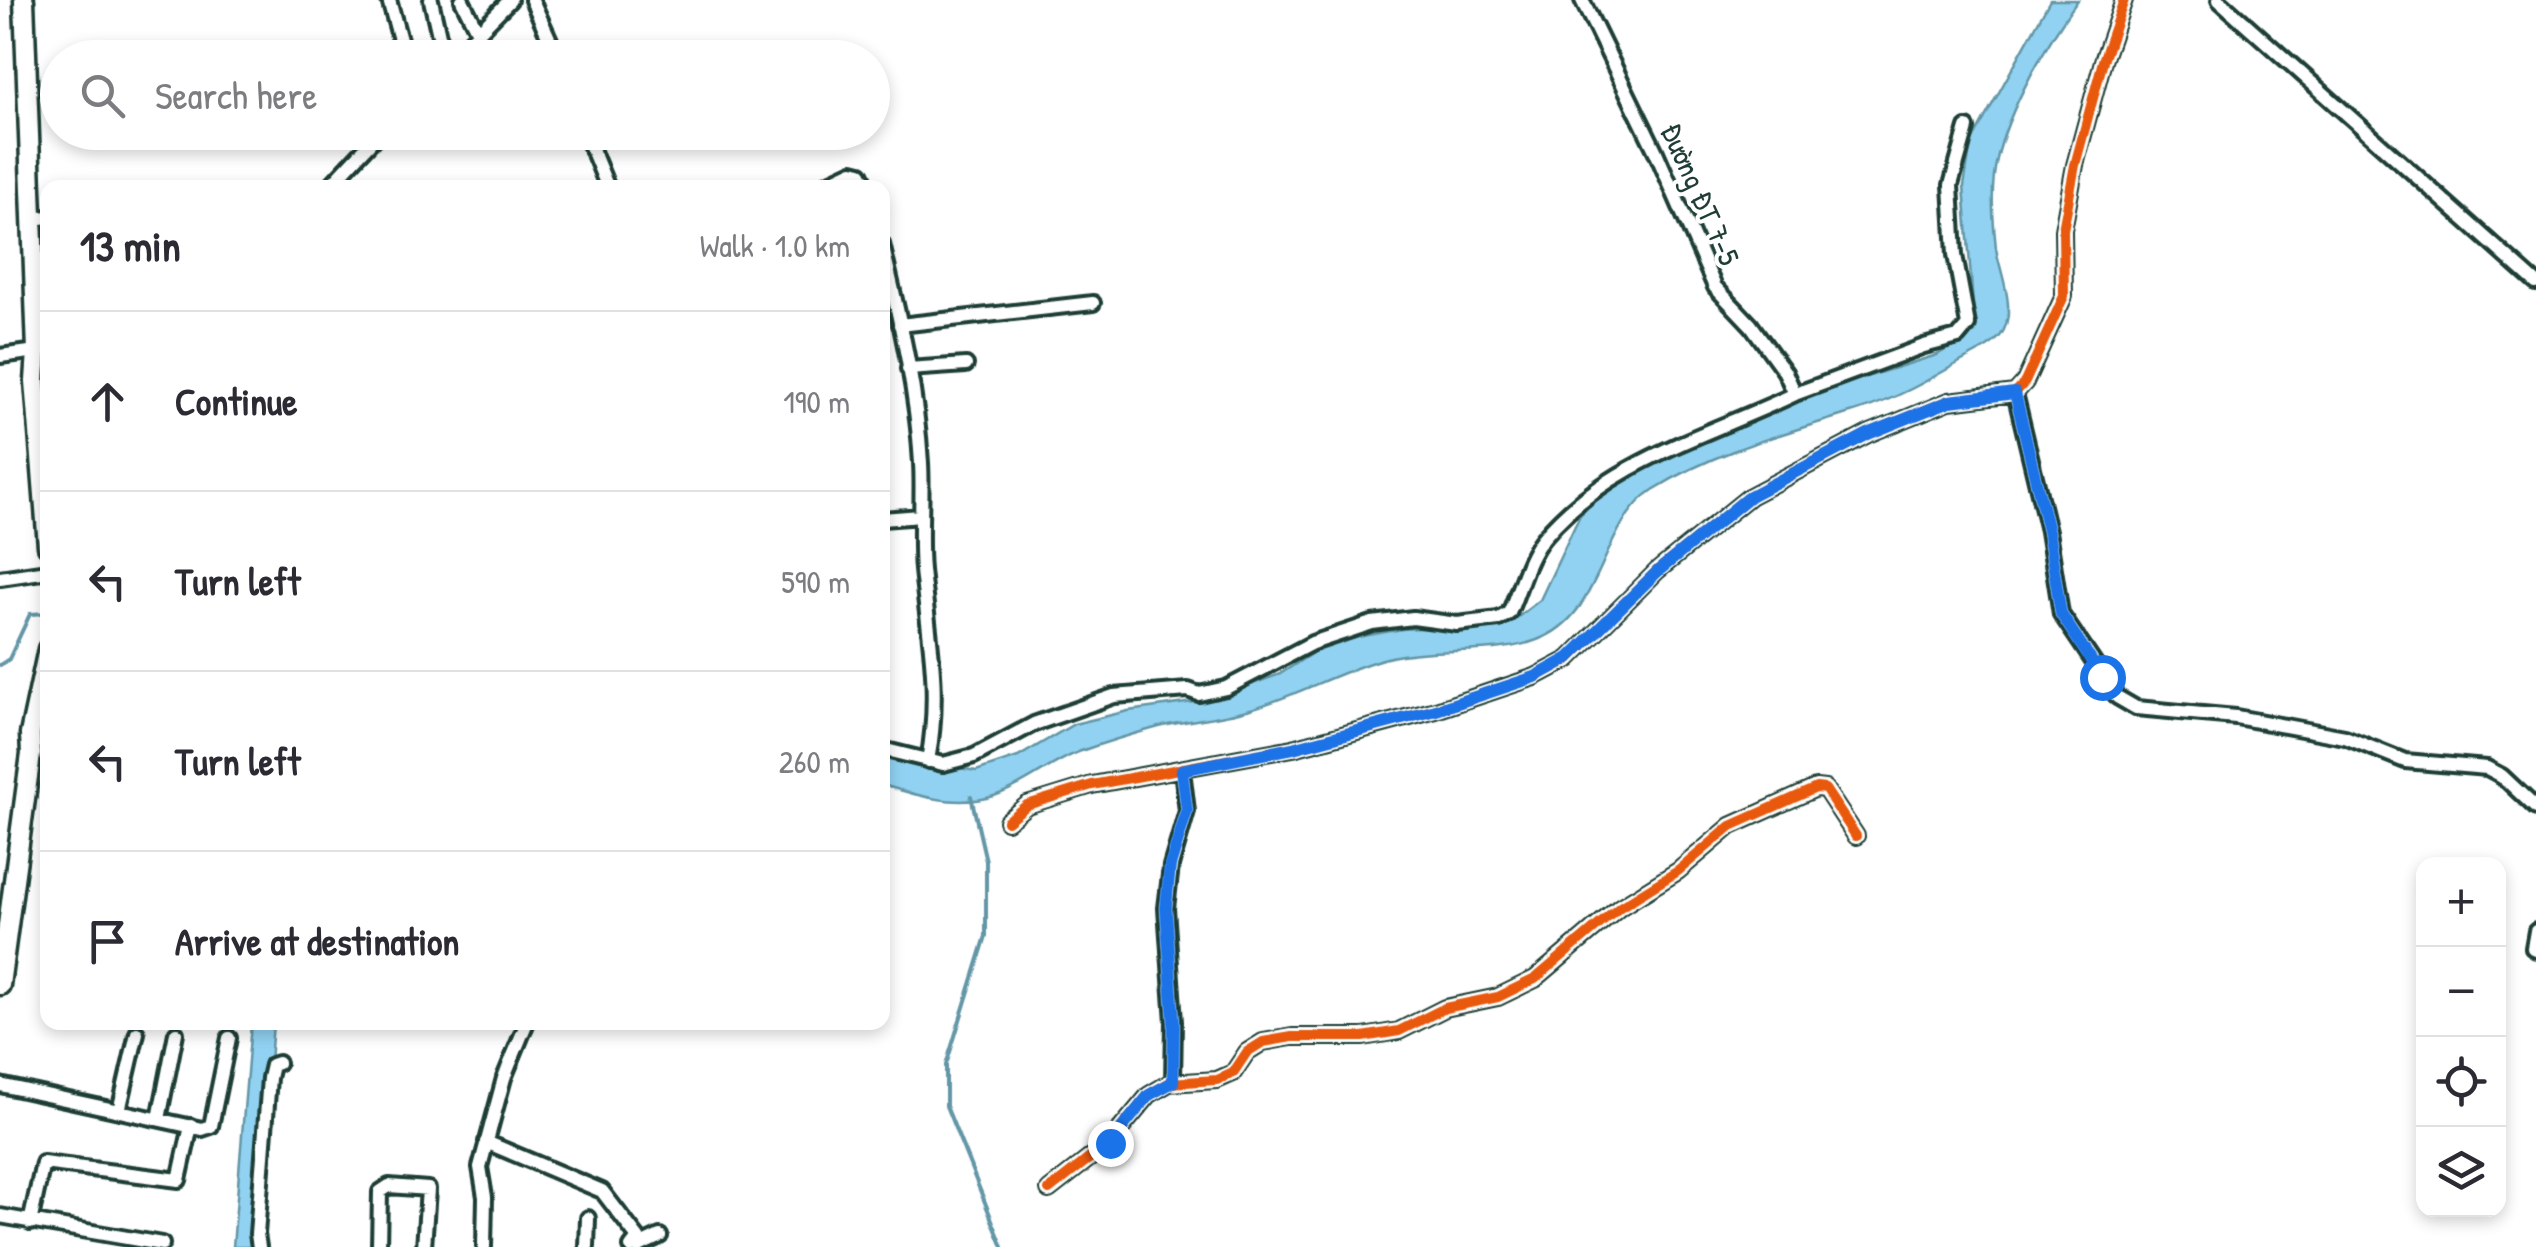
<!DOCTYPE html>
<meta charset="utf-8">
<style>
body{margin:0;font-family:"Patrick Hand",sans-serif;background:#f2f2f3;color:#2b2b33}
.controls{position:absolute;right:30px;bottom:30px;display:grid;overflow:hidden;border-radius:20px;box-shadow:0 5px 15px #0003}
.controls button{width:90px;height:90px;display:grid;place-items:center;padding:0;border:0;border-bottom:2px solid #e1e1e2;background:#fff;color:#2b2b33;font:50px sans-serif}
.stop{position:absolute;width:30px;height:30px;margin:-22px;border:8px solid #1a73e8;border-radius:50%;background:#fff}
.stop.end{background:#1a73e8;border-color:#fff;box-shadow:0 2px 10px #0008}
.list{margin:0;padding:0;list-style:none}
h2{display:flex;justify-content:space-between;align-items:center;height:130px;margin:0;padding:0 40px;font-size:42px}
h2 small{font-size:32px;font-weight:400;color:#7c7c81}
.list li{display:grid;grid-template-columns:65px 1fr auto;gap:30px;align-items:center;box-sizing:border-box;height:180px;padding:0 40px;border-top:2px solid #e1e1e2}
.list b{display:block;font-size:38px;white-space:nowrap}
.list em{font-size:32px;font-style:normal;color:#7c7c81}
.icon{flex:none;width:55px;height:55px;fill:none;stroke:currentColor;stroke-width:2;stroke-linecap:round;stroke-linejoin:round}
.map{position:relative;flex:none;width:2536px;height:1247px;overflow:hidden}
.search{position:absolute;background:#fff;box-shadow:0 5px 15px #0003;left:40px;top:40px;width:850px;height:110px;display:flex;align-items:center;gap:25px;box-sizing:border-box;padding:0 35px;border-radius:55px;color:#7c7c81;font-size:38px}
.panel{position:absolute;background:#fff;box-shadow:0 5px 15px #0003;left:40px;top:180px;width:850px;height:850px;border-radius:20px}
.map>svg:first-child{display:block}
</style>
<div class="map">
<svg width="2536" height="1247" viewBox="0 0 2536 1247">
<rect width="100%" height="100%" fill="#fff"/>
<filter id="ink" filterUnits="userSpaceOnUse"><feTurbulence type="fractalNoise" baseFrequency=".01" numOctaves="2"/><feDisplacementMap in="SourceGraphic" scale="20" xChannelSelector="R" yChannelSelector="G"/><feConvolveMatrix kernelMatrix="1 2 1 2 8 2 1 2 1" color-interpolation-filters="sRGB"/></filter>
<g filter="url(#ink)">
<path fill="#91d2f2" stroke="#6396a6" stroke-width="2.5" d="M2050 0H2078C2048 40 2008 110 1997 159 1990 187 1993 219 1996 248 2000 274 2018 310 2001 335 1992 347 1972 355 1960 362 1927 381 1894 400 1857 411 1787 433 1717 450 1653 490 1601 524 1604 610 1544 637 1498 659 1428 644 1376 661 1332 675 1291 698 1247 710 1218 718 1188 720 1159 727 1133 734 1106 742 1081 751 1051 762 1025 786 994 796 957 808 918 796 883 785L882 754 976 771 1018 757 1074 724 1128 711 1208 700 1280 674 1314 652 1358 637 1402 629 1510 623 1540 600 1580 515 1616 481 1750 419 1824 390 1937 355 1975 332 1964 186 1971 143Z
M251 1023H273L256 1247H233Z"/>
<g fill="none" stroke-linecap="round" stroke-linejoin="round">
<path stroke="#6396a6" stroke-width="4" d="M0 665 9 659 30 614 48 613
M971 796 986 861V936L946 1065V1106L1003 1247"/>
<defs>
<path id="minor" d="M389 0 405 58
M431 0 444 58
M462 0 478 32
M532 0 558 58
M2219 0 2536 283
M453 58 510 0
M585 132 608 188
M328 188 380 132
M817 188 853 171 861 173 868 188
M32 219 48 217
M882 244C899 316 917 389 921 463 923 499 919 535 922 570 929 639 941 691 928 761
M900 325 1093 303
M0 356 37 351
M908 369 966 365
M2015 393 2048 531 2061 614 2117 697 2136 708 2236 717 2345 737 2405 761 2487 768 2502 776 2536 808
M1795 394 1924 346 1958 337 1968 325 1955 255 1951 185 1967 128
M882 519 921 516
M0 578 48 571
M882 749 943 764 974 756 1034 724 1114 696 1188 690 1199 694 1226 688 1312 643 1372 623 1413 618 1457 624 1499 619 1509 613C1520 589 1527 557 1544 537 1608 461 1709 435 1795 394L1785 372 1751 325 1715 287 1656 152 1582 0
M1007 821 1027 805 1092 785 1293 748 1436 710 1535 677 1569 659 1657 571 1750 496 1868 434 1949 401 2015 393 2025 382 2064 296 2063 230 2075 165 2103 61 2124 0
M2536 931 2533 948 2536 950
M1173 1082 1174 1022 1166 908 1171 866 1187 811 1182 770
M0 1085 202 1129 211 1126 229 1038
M119 1111 137 1033
M159 1119 176 1033
M486 1142 602 1191 638 1238 631 1247
M1049 1190 1109 1143 1149 1095 1169 1083 1217 1080 1233 1073 1247 1052 1263 1042 1292 1037H1363L1399 1031 1445 1008 1498 997 1535 979 1620 907 1678 871 1731 826 1816 788 1825 789 1856 836
M0 1216 162 1244
M30 1223 43 1163 179 1180 191 1126
M259 1247 257 1234 269 1078 272 1065 278 1063
M379 1247 380 1192 389 1186 428 1189 424 1247
M484 1247 485 1197 480 1167 504 1078 527 1022
M587 1247 588 1218
M637 1247 660 1236"/>
<path id="secondary" d="M24 0 37 351 35 381 48 546
M0 985 31 754 30 734 48 649"/>
</defs>
<use href="#minor" stroke="#1f3d34" stroke-width="20"/>
<use href="#secondary" stroke="#1f3d34" stroke-width="25"/>
<use href="#minor" stroke="#fff" stroke-width="12"/>
<use href="#secondary" stroke="#fff" stroke-width="18"/>
<defs>
<path id="cycleway" d="M1007 821 1027 805 1092 785 1293 748 1436 710 1535 677 1569 659 1657 571 1750 496 1868 434 1949 401 2015 393 2025 382 2064 296 2063 230 2075 165 2103 61 2124 0
M1049 1190 1109 1143 1149 1095 1169 1083 1217 1080 1233 1073 1247 1052 1263 1042 1292 1037H1363L1399 1031 1445 1008 1498 997 1535 979 1620 907 1678 871 1731 826 1816 788 1825 789 1856 836"/>
</defs>
<use href="#cycleway" stroke="#fff" stroke-width="16"/>
<use href="#cycleway" stroke="#e8590c" stroke-width="10"/>
</g>
</g>
<g fill="none" stroke-linecap="round" stroke-linejoin="round" filter="url(#ink)">
<path stroke="#1a73e8" stroke-width="12" d="M1110 1143 1149 1095 1173 1082 1174 1022 1166 908 1170 866 1187 811 1182 770 1293 748 1436 710 1535 677 1569 658 1658 571 1750 496 1868 434 1935 407 1950 401 2015 393 2048 531 2061 614 2102 677"/>
</g>
<g text-anchor="middle" dominant-baseline="central" stroke-width="8" stroke-linejoin="round" paint-order="stroke">
<g font-size="30" fill="#1f3d34" stroke="#fff">
<text transform="translate(1701 194) rotate(66)">Đường ĐT 7-5</text>
</g>
</g>
</svg>
<div class="controls">
<button>+</button>
<button>−</button>
<button><svg class="icon" aria-label="locate" viewBox="0 0 24 24"><circle cx="12" cy="12" r="6"/><path d="M12 2v4M12 18v4M2 12h4M18 12h4"/></svg></button>
<button><svg class="icon" aria-label="layers" viewBox="0 0 24 24"><path d="M12 4l9 5-9 5-9-5zM3 14l9 5 9-5"/></svg></button>
</div>
<div class="stop" style="left:2102px;top:677px"></div>
<div class="stop end" style="left:1110px;top:1143px"></div>
<div class="search"><svg class="icon" aria-label="search" viewBox="0 0 24 24"><circle cx="10" cy="10" r="6"/><path d="M15 15l6 6"/></svg>Search here</div>
<section class="panel">
<h2>13 min<small>Walk · 1.0 km</small></h2>
<ul class="list">
<li><svg class="icon" aria-label="ahead" viewBox="0 0 24 24"><path d="M12 20V5M6 11l6-6 6 6"/></svg><div><b>Continue</b></div><em>190 m</em></li>
<li><svg class="icon" aria-label="left" viewBox="0 0 24 24"><path d="M17 20v-9H6M10 6l-5 5 5 5"/></svg><div><b>Turn left</b></div><em>590 m</em></li>
<li><svg class="icon" aria-label="left" viewBox="0 0 24 24"><path d="M17 20v-9H6M10 6l-5 5 5 5"/></svg><div><b>Turn left</b></div><em>260 m</em></li>
<li><svg class="icon" aria-label="arrive" viewBox="0 0 24 24"><path d="M6 21V4h12l-3 4 3 4H6"/></svg><div><b>Arrive at destination</b></div></li>
</ul>
</section>
</div>
